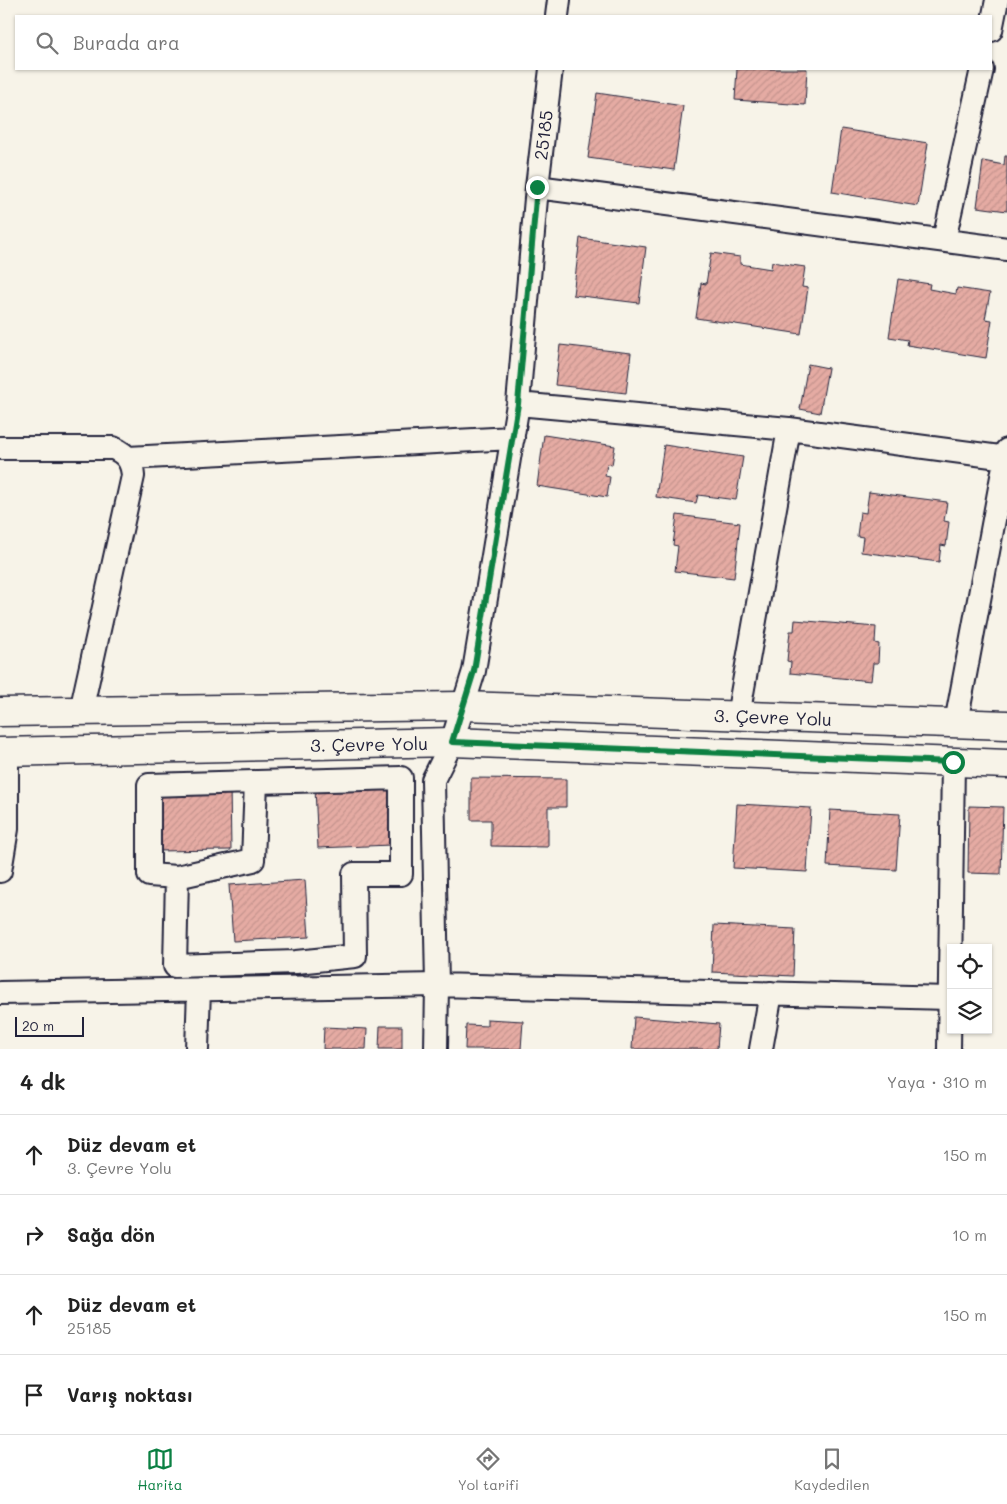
<!DOCTYPE html>
<html lang="tr">
<meta charset="utf-8">
<style>
body{margin:0;font-family:Mali,sans-serif;background:#f2f2f2;color:#222}
.controls{position:absolute;right:15px;bottom:15px;display:grid;overflow:hidden;border-radius:0px;box-shadow:0 1px 4px #0004}
.controls button{width:45px;height:45px;display:grid;place-items:center;padding:0;border:0;border-bottom:1px solid #e0e0e0;background:#fff;color:#222;font:25px sans-serif}
.scale{position:absolute;left:15px;bottom:12px;width:69px;box-sizing:border-box;padding-left:5px;border:2px solid #22223b;border-top:0;font-size:14px;line-height:18px;white-space:nowrap;color:#22223b;-webkit-text-stroke:4px #f7f3e8;paint-order:stroke}
.stop{position:absolute;width:15px;height:15px;margin:-11px;border:4px solid #0b8043;border-radius:50%;background:#fff}
.stop.end{background:#0b8043;border-color:#fff;box-shadow:0 1px 5px #0008}
.list{margin:0;padding:0;list-style:none}
h2{display:flex;justify-content:space-between;align-items:center;height:65px;margin:0;padding:0 20px;font-size:21px}
h2 small{font-size:16px;font-weight:400;color:#767676}
.list li{display:grid;grid-template-columns:32px 1fr auto;gap:15px;align-items:center;box-sizing:border-box;height:80px;padding:0 20px;border-top:1px solid #e0e0e0}
.list b{display:block;font-size:19px;white-space:nowrap}
.list p{margin:0;font-size:16px;white-space:nowrap;color:#767676}
.list em{font-size:16px;font-style:normal;color:#767676}
.icon{flex:none;width:28px;height:28px;fill:none;stroke:currentColor;stroke-width:2;stroke-linecap:round;stroke-linejoin:round}
.map{position:relative;flex:none;width:1007px;height:1049px;overflow:hidden}
.search{position:absolute;background:#fff;box-shadow:0 1px 4px #0004;left:15px;right:15px;top:15px;height:55px;display:flex;align-items:center;gap:12px;box-sizing:border-box;padding:0 18px;border-radius:0px;color:#767676;font-size:19px}
.sheet{height:385px;background:#fff}
nav{display:flex;justify-content:space-around;align-items:center;box-sizing:border-box;height:70px;border-top:1px solid #e0e0e0;background:#fff;font-size:14px;color:#767676}
nav a{display:grid;justify-items:center;gap:2px}
nav .on{color:#0b8043}
.map>svg:first-child{display:block}
</style>
<div class="map">
<svg width="1007" height="1049" viewBox="0 0 1007 1049">
<defs>
<pattern id="building-hatch" width="6" height="6" patternUnits="userSpaceOnUse" patternTransform="scale(1.25)"><rect width="6" height="6" fill="#e5aba3"/><path d="M-1 1l2-2M0 6l6-6M5 7l2-2" fill="none" stroke="#c4938d"/></pattern>
</defs>
<rect width="100%" height="100%" fill="#f7f3e8"/>
<filter id="ink" filterUnits="userSpaceOnUse"><feTurbulence type="fractalNoise" baseFrequency=".02" numOctaves="2"/><feDisplacementMap in="SourceGraphic" scale="10" xChannelSelector="R" yChannelSelector="G"/><feConvolveMatrix kernelMatrix="1 2 1 2 8 2 1 2 1" color-interpolation-filters="sRGB"/></filter>
<g filter="url(#ink)">
<path fill="url(#building-hatch)" stroke="#22223b" d="M737 69H807L805 105 735 100Z
M597 93 683 106 674 170 588 158Z
M841 129 928 143 918 206 832 192Z
M1005 156H1007V211L977 207 983 161 1004 165Z
M580 238 646 247 639 303 573 295Z
M711 253 740 257V264L771 269 772 262 805 267 802 287 808 288 801 334 696 318 701 283 706 284Z
M898 279 930 284 929 289 956 294 957 288 990 293 985 319 992 320 986 358 907 345 908 340 889 337Z
M560 345 631 353 626 393 555 385Z
M808 364 828 368 820 413 800 409Z
M544 435 615 446 612 465 607 464 605 476 610 477 607 497 537 486Z
M664 445 743 457 736 500 698 495 696 503 656 497Z
M869 492 947 502 944 521 949 522 946 546 941 545 939 562 861 552 863 537 857 536 860 512 866 513Z
M677 515 740 523 734 578 675 571 678 546 673 545Z
M795 620 876 627 875 643 879 644 878 663H873L871 681 790 673 791 662 787 661 790 631H794Z
M471 778 566 779V807H548V847L491 846V820H471Z
M230 786 231 850 154 851 153 787Z
M389 786 391 845 318 848 315 789Z
M737 804 811 808 807 872 733 868Z
M969 806 1003 807 1001 874 968 873Z
M830 810 900 814 896 870 827 866Z
M305 880 309 937 233 941 229 885Z
M714 925 795 929 793 976 712 972Z
M634 1017 719 1024 717 1049H632Z
M487 1019 523 1021 521 1049H465L466 1025 487 1026Z
M380 1026H402V1049H379Z
M324 1027 367 1029 366 1049H323Z"/>
<g fill="none" stroke-linecap="round" stroke-linejoin="round">
<defs>
<path id="street" d="M557 16 559 0
M991 30 997 0
M537 187 1007 249
M944 240 982 69
M518 404 789 429 1007 458
M0 448H113C127 454 132 462 133 476L81 711
M128 458 513 438
M738 716 789 429
M956 723 1007 450
M0 871 7 829V752
M177 877 175 966 296 962 355 956 354 874H401V778L149 785V875L177 877 253 860 256 782
M0 993 437 985 949 998
M197 1049 199 989
M436 1049 437 985 433 780 452 742 474 671 518 404 537 187 551 69
M761 1049 771 993
M949 1049 953 762"/>
<path id="secondary" d="M0 712 463 706 1007 725
M0 752 452 742 1007 764"/>
</defs>
<use href="#street" stroke="#22223b" stroke-width="26"/>
<use href="#secondary" stroke="#22223b" stroke-width="31"/>
<use href="#street" stroke="#f7f3e8" stroke-width="22"/>
<use href="#secondary" stroke="#f7f3e8" stroke-width="28"/>
</g>
</g>
<g fill="none" stroke-linecap="round" stroke-linejoin="round" filter="url(#ink)">
<path stroke="#0b8043" stroke-width="6" d="M537 187 518 404 474 671 452 742 953 762"/>
</g>
<g text-anchor="middle" dominant-baseline="central" stroke-width="4.5" stroke-linejoin="round" paint-order="stroke">
<g font-size="18" fill="#22223b" stroke="#f7f3e8">
<text transform="translate(543 135) rotate(-83)">25185</text>
<text transform="translate(773 717) rotate(2)">3. Çevre Yolu</text>
<text transform="translate(369 744) rotate(-1)">3. Çevre Yolu</text>
</g>
</g>
</svg>
<div class="controls">
<button><svg class="icon" aria-label="locate" viewBox="0 0 24 24"><circle cx="12" cy="12" r="6"/><path d="M12 2v4M12 18v4M2 12h4M18 12h4"/></svg></button>
<button><svg class="icon" aria-label="layers" viewBox="0 0 24 24"><path d="M12 4l9 5-9 5-9-5zM3 14l9 5 9-5"/></svg></button>
</div>
<div class="scale">20 m</div>
<div class="stop" style="left:953px;top:762px"></div>
<div class="stop end" style="left:537px;top:187px"></div>
<div class="search"><svg class="icon" aria-label="search" viewBox="0 0 24 24"><circle cx="10" cy="10" r="6"/><path d="M15 15l6 6"/></svg>Burada ara</div>
</div>
<section class="sheet">
<h2>4 dk<small>Yaya · 310 m</small></h2>
<ul class="list">
<li><svg class="icon" aria-label="ahead" viewBox="0 0 24 24"><path d="M12 20V5M6 11l6-6 6 6"/></svg><div><b>Düz devam et</b><p>3. Çevre Yolu</p></div><em>150 m</em></li>
<li><svg class="icon" aria-label="right" viewBox="0 0 24 24"><path d="M7 20v-9h11M14 6l5 5-5 5"/></svg><div><b>Sağa dön</b></div><em>10 m</em></li>
<li><svg class="icon" aria-label="ahead" viewBox="0 0 24 24"><path d="M12 20V5M6 11l6-6 6 6"/></svg><div><b>Düz devam et</b><p>25185</p></div><em>150 m</em></li>
<li><svg class="icon" aria-label="arrive" viewBox="0 0 24 24"><path d="M6 21V4h12l-3 4 3 4H6"/></svg><div><b>Varış noktası</b></div></li>
</ul>
</section>
<nav>
<a class="on"><svg class="icon" aria-label="map" viewBox="0 0 24 24"><path d="M3 6l6-2 6 2 6-2v14l-6 2-6-2-6 2zM9 4v14M15 6v14"/></svg>Harita</a>
<a><svg class="icon" aria-label="directions" viewBox="0 0 24 24"><path d="M12 3l9 9-9 9-9-9zM9 14v-3h6M13 9l2 2-2 2"/></svg>Yol tarifi</a>
<a><svg class="icon" aria-label="saved" viewBox="0 0 24 24"><path d="M7 4h10v16l-5-4-5 4z"/></svg>Kaydedilen</a>
</nav>
